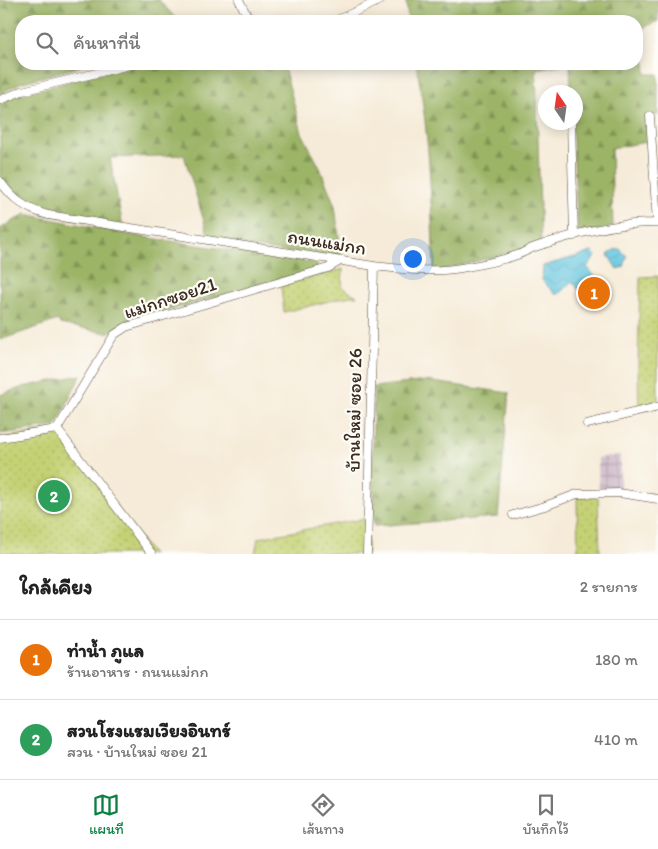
<!DOCTYPE html>
<html lang="th">
<meta charset="utf-8">
<style>
body{margin:0;font-family:Itim,"Playpen Sans Thai",sans-serif;background:#f6f6f6;color:#222}
.compass{position:absolute;left:538px;top:85px;width:45px;height:45px;border-radius:50%;background:#fff;box-shadow:0 2px 12px #0003;rotate:347deg}
.you{position:absolute;left:412px;top:258px;width:18px;height:18px;margin:-12px;border:4px solid #fff;border-radius:50%;background:#1a73e8;box-shadow:0 0 0 8px #1a73e833}
.badge{display:grid;place-items:center;width:32px;height:32px;border-radius:50%;background:#0b8043;color:#fff;font-size:16px;font-weight:700}
.pin{position:absolute;translate:-50% -50%;border:2px solid #fff;box-shadow:0 1px 5px #0006}
.list{margin:0;padding:0;list-style:none}
h2{display:flex;justify-content:space-between;align-items:center;height:65px;margin:0;padding:0 20px;font-size:21px}
h2 small{font-size:16px;font-weight:400;color:#767676}
.list li{display:grid;grid-template-columns:32px 1fr auto;gap:15px;align-items:center;box-sizing:border-box;height:80px;padding:0 20px;border-top:1px solid #e0e0e0}
.list b{display:block;font-size:19px;white-space:nowrap}
.list p{margin:0;font-size:16px;white-space:nowrap;color:#767676}
.list em{font-size:16px;font-style:normal;color:#767676}
.icon{flex:none;width:28px;height:28px;fill:none;stroke:currentColor;stroke-width:2;stroke-linecap:round;stroke-linejoin:round}
.map{position:relative;flex:none;width:658px;height:554px;overflow:hidden}
.search{position:absolute;background:#fff;box-shadow:0 2px 12px #0003;left:15px;right:15px;top:15px;height:55px;display:flex;align-items:center;gap:12px;box-sizing:border-box;padding:0 18px;border-radius:20px;color:#767676;font-size:19px}
.sheet{height:225px;background:#fff}
nav{display:flex;justify-content:space-around;align-items:center;box-sizing:border-box;height:70px;border-top:1px solid #e0e0e0;background:#fff;font-size:14px;color:#767676}
nav a{display:grid;justify-items:center;gap:2px}
nav .on{color:#0b8043}
.map>svg:first-child{display:block}
</style>
<div class="map">
<svg width="658" height="554" viewBox="0 0 658 554">
<defs>
<pattern id="industrial-grid" width="8" height="8" patternUnits="userSpaceOnUse" patternTransform="scale(1.25)"><rect width="8" height="8" fill="#d1bdcc"/><path d="M0 4h8M4 0v8" fill="none" stroke="#ab9aa5"/></pattern>
<pattern id="grass-dots" width="8" height="8" patternUnits="userSpaceOnUse" patternTransform="scale(1.25)"><rect width="8" height="8" fill="#c4d274"/><path d="M2 2h.1M6 6h.1" fill="none" stroke="#a9b464" stroke-width="1.8" stroke-linecap="round"/></pattern>
<pattern id="forest-firs" width="22" height="20" patternUnits="userSpaceOnUse" patternTransform="scale(1.25)"><rect width="22" height="20" fill="#9bb466"/><path d="M5 1l3.5 6h-7zM16 11l3.5 6h-7z" fill="#809353"/></pattern>
<pattern id="water-waves" width="16" height="10" patternUnits="userSpaceOnUse" patternTransform="scale(1.25)"><rect width="16" height="10" fill="#61c5df"/><path d="M0 5q4-4 8 0t8 0" fill="none" stroke="#55a9bf"/></pattern>
</defs>
<rect width="100%" height="100%" fill="#fdfcf7"/>
<filter id="ink" filterUnits="userSpaceOnUse"><feTurbulence type="fractalNoise" baseFrequency=".02" numOctaves="2"/><feDisplacementMap in="SourceGraphic" scale="10" xChannelSelector="R" yChannelSelector="G"/><feConvolveMatrix kernelMatrix="1 2 1 2 8 2 1 2 1" color-interpolation-filters="sRGB"/></filter>
<filter id="wash" filterUnits="userSpaceOnUse"><feTurbulence type="fractalNoise" baseFrequency=".0096" numOctaves="4" result="noise"/><feDisplacementMap in="SourceGraphic" scale="20" xChannelSelector="R" yChannelSelector="G"/><feGaussianBlur stdDeviation="1.12" result="paint"/><feColorMatrix in="noise" values="0 0 0 0 0 0 0 0 0 0 0 0 0 0 0 0 0 1.4 0 .05"/><feComposite in="paint" operator="in"/></filter>
<g filter="url(#wash)">
<rect width="100%" height="100%" fill="#f6ebd8"/>
<path fill="url(#industrial-grid)" d="M620 455V493H599L598 458Z"/>
<path fill="url(#grass-dots)" stroke="#807e49" d="M343 269 342 287 357 296H350L284 312 281 286Z
M658 276V407L639 411 638 369 640 277Z
M57 429 152 554H0V438Z
M577 497H598L600 554H578Z
M368 518 367 554H255L258 538Z"/>
<path fill="url(#forest-firs)" stroke="#6b6f42" d="M0 0H159L178 21H21V64H88L20 83 0 94Z
M406 0H658V21L643 28 646 74H658V115L650 116 652 141 611 148 613 227 578 235 572 123 576 122V92H571L570 64H637V21H408Z
M134 64H283L302 133 320 168 335 206 342 260 210 241 184 155 110 158 123 227 43 214 9 193 0 181V100Z
M416 64H566L536 69 541 245 434 272C431 202 430 132 416 64Z
M25 214 137 236 317 263V269L137 319 107 333 60 324 58 320 0 340V229Z
M81 375 56 426 0 434V395L23 387Z
M426 381 509 393 498 517 374 526 372 472 374 387Z"/>
<path fill="url(#water-waves)" stroke="#4e787e" d="M620 249 627 256 624 267 617 269 608 255 614 250Z
M592 252 596 256 587 267 594 275 579 290 572 281 559 294H555L542 280 543 266Z"/>
</g>
<g filter="url(#ink)">
<g fill="none" stroke-linecap="round" stroke-linejoin="round">
<defs>
<path id="minor" d="M239 0 250 21
M335 21 381 0
M0 100 22 91 134 64
M650 116 657 223
M571 122 574 236
M0 181C13 200 26 209 48 215L374 266C403 269 432 273 461 268 479 265 500 261 517 255 523 253 529 249 535 247 574 234 616 222 658 223
M587 424 658 407
M57 429 114 335 126 327 328 268 342 260
M57 429 152 554
M0 438 57 429
M513 515 545 506 577 494 619 493 658 499
M367 554 374 266"/>
</defs>
<use href="#minor" stroke="#57473a" stroke-width="9"/>
<use href="#minor" stroke="#fff" stroke-width="8"/>
</g>
</g>
<g text-anchor="middle" dominant-baseline="central" stroke-width="4.5" stroke-linejoin="round" paint-order="stroke">
<g font-size="19" fill="#3b2a1e" stroke="#fdfcf7">
<text transform="translate(327 242) rotate(9)">ถนนแม่กก</text>
<text transform="translate(170 298) rotate(-18)">แม่กกซอย21</text>
<text transform="translate(354 410) rotate(-89)">บ้านใหม่ ซอย 26</text>
</g>
</g>
</svg>
<svg class="compass" viewBox="-18 -18 36 36"><path d="M0-13l5 13h-10z" fill="#e53935"/><path d="M0 13l5-13h-10z" fill="#767676"/></svg>
<div class="you"></div>
<div class="pin badge" style="left:594px;top:293px;background:#e8710a">1</div>
<div class="pin badge" style="left:54px;top:496px;background:#2e9e5b">2</div>
<div class="search"><svg class="icon" aria-label="search" viewBox="0 0 24 24"><circle cx="10" cy="10" r="6"/><path d="M15 15l6 6"/></svg>ค้นหาที่นี่</div>
</div>
<section class="sheet">
<h2>ใกล้เคียง<small>2 รายการ</small></h2>
<ul class="list">
<li><span class="badge" style="background:#e8710a">1</span><div><b>ท่าน้ำ ภูแล</b><p>ร้านอาหาร · ถนนแม่กก</p></div><em>180 m</em></li>
<li><span class="badge" style="background:#2e9e5b">2</span><div><b>สวนโรงแรมเวียงอินทร์</b><p>สวน · บ้านใหม่ ซอย 21</p></div><em>410 m</em></li>
</ul>
</section>
<nav>
<a class="on"><svg class="icon" aria-label="map" viewBox="0 0 24 24"><path d="M3 6l6-2 6 2 6-2v14l-6 2-6-2-6 2zM9 4v14M15 6v14"/></svg>แผนที่</a>
<a><svg class="icon" aria-label="directions" viewBox="0 0 24 24"><path d="M12 3l9 9-9 9-9-9zM9 14v-3h6M13 9l2 2-2 2"/></svg>เส้นทาง</a>
<a><svg class="icon" aria-label="saved" viewBox="0 0 24 24"><path d="M7 4h10v16l-5-4-5 4z"/></svg>บันทึกไว้</a>
</nav>
